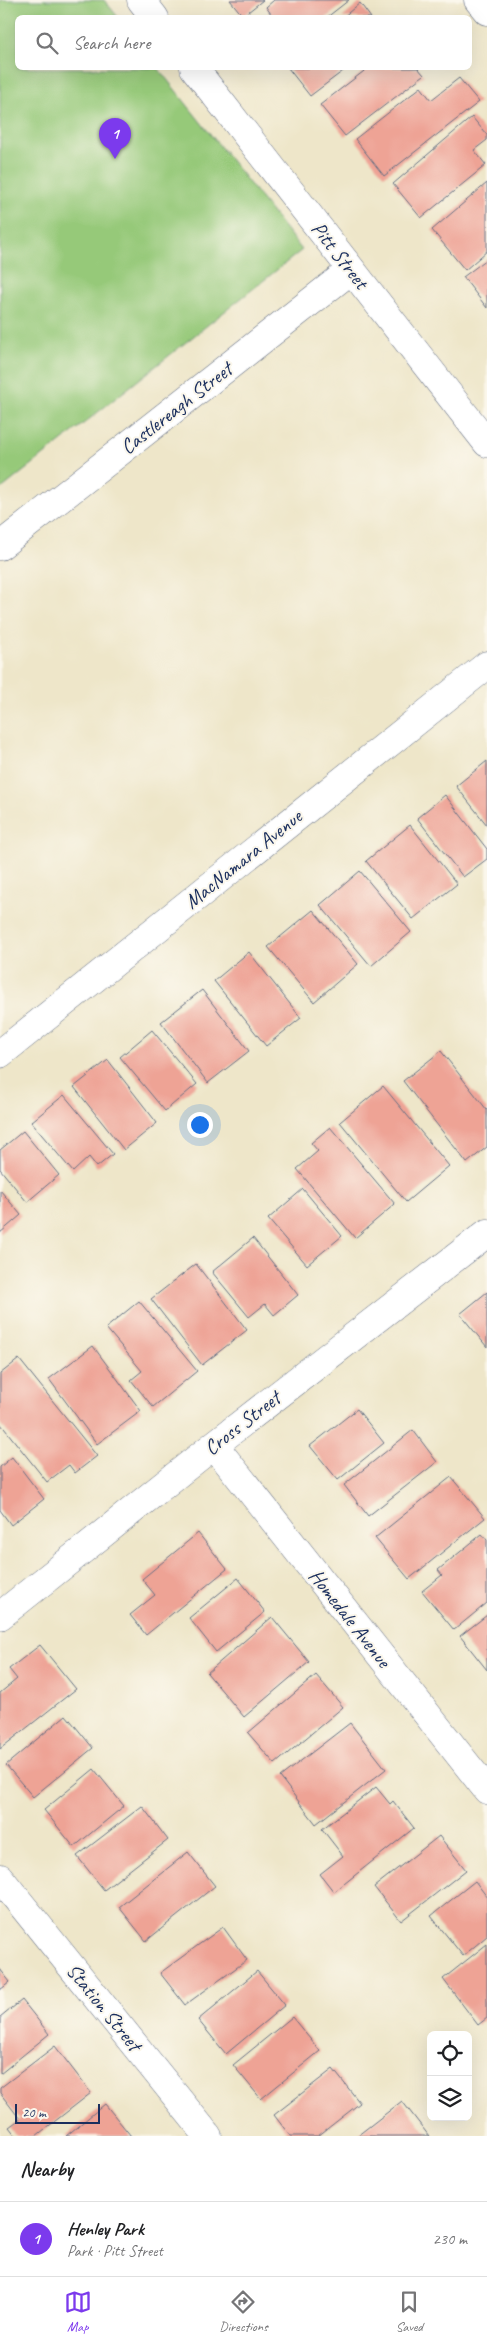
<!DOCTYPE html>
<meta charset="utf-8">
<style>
body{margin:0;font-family:Caveat,sans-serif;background:#f2f2f2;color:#202124}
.controls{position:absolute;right:15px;bottom:15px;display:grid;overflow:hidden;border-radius:8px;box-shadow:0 5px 20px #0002}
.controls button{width:45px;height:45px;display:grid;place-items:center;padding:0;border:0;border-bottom:1px solid #e0e0e0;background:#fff;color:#202124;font:25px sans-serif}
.scale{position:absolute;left:15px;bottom:12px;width:85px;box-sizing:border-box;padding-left:5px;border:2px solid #1b2f5e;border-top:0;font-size:14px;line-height:18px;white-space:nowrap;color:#1b2f5e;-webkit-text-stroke:4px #fbf7ec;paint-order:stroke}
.you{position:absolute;left:199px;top:1124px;width:18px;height:18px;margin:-12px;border:4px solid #fff;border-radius:50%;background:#1a73e8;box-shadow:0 0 0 8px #1a73e833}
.badge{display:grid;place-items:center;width:32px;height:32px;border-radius:50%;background:#7c3aed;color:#fff;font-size:16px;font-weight:700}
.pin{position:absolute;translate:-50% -41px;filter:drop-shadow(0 1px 2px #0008)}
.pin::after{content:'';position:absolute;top:26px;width:18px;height:15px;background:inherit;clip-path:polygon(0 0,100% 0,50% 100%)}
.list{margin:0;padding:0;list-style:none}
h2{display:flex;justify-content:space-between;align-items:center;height:65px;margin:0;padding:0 20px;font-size:21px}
h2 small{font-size:16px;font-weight:400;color:#757577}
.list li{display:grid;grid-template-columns:32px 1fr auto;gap:15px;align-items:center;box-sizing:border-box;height:75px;padding:0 20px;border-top:1px solid #e0e0e0}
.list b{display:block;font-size:19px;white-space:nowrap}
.list p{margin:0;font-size:16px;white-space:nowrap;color:#757577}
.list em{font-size:16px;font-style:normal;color:#757577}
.icon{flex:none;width:28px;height:28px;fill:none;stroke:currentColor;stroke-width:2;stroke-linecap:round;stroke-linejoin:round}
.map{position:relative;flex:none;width:487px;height:2136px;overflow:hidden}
.search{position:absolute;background:#fff;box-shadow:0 5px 20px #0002;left:15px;right:15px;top:15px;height:55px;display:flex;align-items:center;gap:12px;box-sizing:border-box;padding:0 18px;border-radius:8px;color:#757577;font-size:19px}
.sheet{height:140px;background:#fff}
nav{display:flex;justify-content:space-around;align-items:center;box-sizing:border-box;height:70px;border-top:1px solid #e0e0e0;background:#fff;font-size:14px;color:#757577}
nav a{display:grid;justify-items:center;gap:2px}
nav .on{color:#7c3aed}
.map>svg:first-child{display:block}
</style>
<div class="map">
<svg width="487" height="2136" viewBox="0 0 487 2136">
<rect width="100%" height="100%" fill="#fbf7ec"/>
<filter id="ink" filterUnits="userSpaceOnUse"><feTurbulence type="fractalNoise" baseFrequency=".02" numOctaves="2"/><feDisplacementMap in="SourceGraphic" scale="10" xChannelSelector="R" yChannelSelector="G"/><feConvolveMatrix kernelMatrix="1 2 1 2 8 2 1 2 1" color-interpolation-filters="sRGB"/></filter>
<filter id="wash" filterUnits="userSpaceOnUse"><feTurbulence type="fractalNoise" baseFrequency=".0096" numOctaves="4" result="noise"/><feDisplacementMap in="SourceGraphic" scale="20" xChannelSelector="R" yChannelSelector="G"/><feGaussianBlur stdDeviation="1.12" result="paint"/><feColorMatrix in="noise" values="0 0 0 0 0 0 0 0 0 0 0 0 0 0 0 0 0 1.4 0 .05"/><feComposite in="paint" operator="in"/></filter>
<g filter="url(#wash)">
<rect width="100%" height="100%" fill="#eee6c9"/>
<path fill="#96c979" stroke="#587c6c" d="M0 0H104L118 17 18 18V68H158L302 250 0 490Z"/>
<g id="blocks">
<path fill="#eea395" d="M230 0H263L243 16Z
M274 0H349L326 18H274L266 7Z
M360 3 371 18H342Z
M288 68H347L310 96Z
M368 68H418L424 75 345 136 320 105Z
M459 78 479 102 384 176 355 139 421 87 431 100Z
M472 117 487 135V140L474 150 486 165 421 218 393 184Z
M487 183V251L465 270 432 230Z
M487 259V308L463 277Z
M487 761V825L456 786Z
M445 795 487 849V859L463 877 417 818Z
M410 825 457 884 413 919 366 861Z
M360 871 411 932 371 966 320 905Z
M313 910 358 964 314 1002 268 947Z
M249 952 301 1018 266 1046 214 981Z
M202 990 249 1051 208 1083 161 1022Z
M152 1030 197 1084 165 1111 120 1057Z
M441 1051 487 1110V1147L467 1163 403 1081Z
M108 1060 157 1123 124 1150 74 1087Z
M383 1086 449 1166 406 1202 340 1122Z
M64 1095 113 1154 97 1167 89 1157 73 1172 31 1122Z
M330 1127 395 1204 355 1238 297 1169 318 1151 311 1143Z
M23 1131 59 1175 27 1202 0 1169V1150Z
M303 1189 342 1236 307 1265 268 1219Z
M0 1190 21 1215 0 1233Z
M253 1238 298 1295 274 1315 265 1304 249 1317 212 1272Z
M196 1264 247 1330 202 1365 151 1299Z
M487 1292V1347L460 1314Z
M139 1301 197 1371 153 1407 131 1380 142 1371 106 1328Z
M93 1346 141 1411 97 1444 49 1379Z
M19 1359 97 1456 75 1473 69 1465 47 1482 0 1423V1374Z
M357 1409 384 1443 338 1480 310 1446Z
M413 1430 437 1462 368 1516 344 1485Z
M12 1457 44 1499 11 1525 0 1510V1467Z
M451 1477 485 1518 409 1579 375 1538Z
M198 1533 227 1569 146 1635 130 1615 155 1595 142 1579Z
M482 1534 487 1540V1603L454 1630 422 1591 442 1575 438 1570Z
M238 1578 265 1612 216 1652 189 1618Z
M487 1615V1670L460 1636Z
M272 1617 309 1662 244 1717 207 1673Z
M40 1645 76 1689 0 1749V1693L17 1679 9 1669Z
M316 1675 343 1707 275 1764 248 1733Z
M66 1715 93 1748 33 1797 6 1765Z
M350 1723 386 1769 316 1824 280 1777Z
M94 1769 124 1806 74 1847 44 1810Z
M376 1787 390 1804 393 1801 414 1828 334 1892 320 1874 343 1856 322 1829Z
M142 1806 168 1840 104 1890 77 1856Z
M439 1836 466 1870 401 1921 374 1887Z
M188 1852 215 1886 146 1941 119 1907Z
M475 1881 487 1897V1936L463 1956 431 1916Z
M223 1927 247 1960 185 2005 160 1973Z
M487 1944V2018L478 2025 443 1979Z
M0 1969 10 1982 0 1990Z
M257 1971 285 2005 226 2054 198 2020Z
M22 2000 49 2034 0 2074V2018Z
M292 2017 320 2051 261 2099 233 2065Z
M55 2046 91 2093 36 2136H16L9 2127 20 2119 0 2093V2088Z
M333 2069 360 2103 318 2136H290L274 2115Z
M402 2101 429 2136H357Z
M105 2104 131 2136H66Z"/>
</g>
</g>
<g filter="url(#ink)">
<use href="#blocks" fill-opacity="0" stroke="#656f83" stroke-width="1"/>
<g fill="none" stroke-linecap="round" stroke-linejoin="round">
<defs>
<path id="street" d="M141 0 155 18
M478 0 487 11
M194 68 487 443
M0 546 351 270
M0 1054 487 665
M214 1445 487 1790
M0 1616 214 1445 487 1233
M0 1878 208 2136"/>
</defs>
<use href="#street" stroke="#656f83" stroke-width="29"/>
<use href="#street" stroke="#fff" stroke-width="28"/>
</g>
</g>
<g text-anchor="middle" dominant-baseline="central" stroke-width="4" stroke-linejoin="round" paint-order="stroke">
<g font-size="21" fill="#1b2f5e" stroke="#fbf7ec">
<text transform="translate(340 255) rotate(52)">Pitt Street</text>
<text transform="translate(176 408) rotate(-38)">Castlereagh Street</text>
<text transform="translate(243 859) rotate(-39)">MacNamara Avenue</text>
<text transform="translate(242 1423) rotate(-38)">Cross Street</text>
<text transform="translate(350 1618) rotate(52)">Homedale Avenue</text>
<text transform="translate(104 2007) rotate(51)">Station Street</text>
</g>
</g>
</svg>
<div class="controls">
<button><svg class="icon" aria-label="locate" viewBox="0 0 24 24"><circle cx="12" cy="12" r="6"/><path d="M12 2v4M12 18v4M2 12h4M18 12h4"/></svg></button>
<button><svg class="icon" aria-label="layers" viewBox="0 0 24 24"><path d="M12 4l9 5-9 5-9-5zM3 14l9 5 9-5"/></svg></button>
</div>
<div class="scale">20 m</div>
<div class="you"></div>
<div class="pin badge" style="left:115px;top:159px">1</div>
<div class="search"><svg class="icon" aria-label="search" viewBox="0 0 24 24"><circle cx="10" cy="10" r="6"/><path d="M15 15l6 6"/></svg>Search here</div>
</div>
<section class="sheet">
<h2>Nearby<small></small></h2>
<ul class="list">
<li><span class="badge">1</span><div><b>Henley Park</b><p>Park · Pitt Street</p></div><em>230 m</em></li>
</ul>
</section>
<nav>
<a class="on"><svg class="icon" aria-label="map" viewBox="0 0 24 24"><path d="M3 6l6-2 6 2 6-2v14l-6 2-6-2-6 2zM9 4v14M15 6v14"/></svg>Map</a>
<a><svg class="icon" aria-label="directions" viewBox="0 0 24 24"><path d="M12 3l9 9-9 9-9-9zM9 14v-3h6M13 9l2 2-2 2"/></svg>Directions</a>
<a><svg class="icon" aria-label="saved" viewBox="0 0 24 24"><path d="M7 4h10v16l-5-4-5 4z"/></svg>Saved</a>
</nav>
